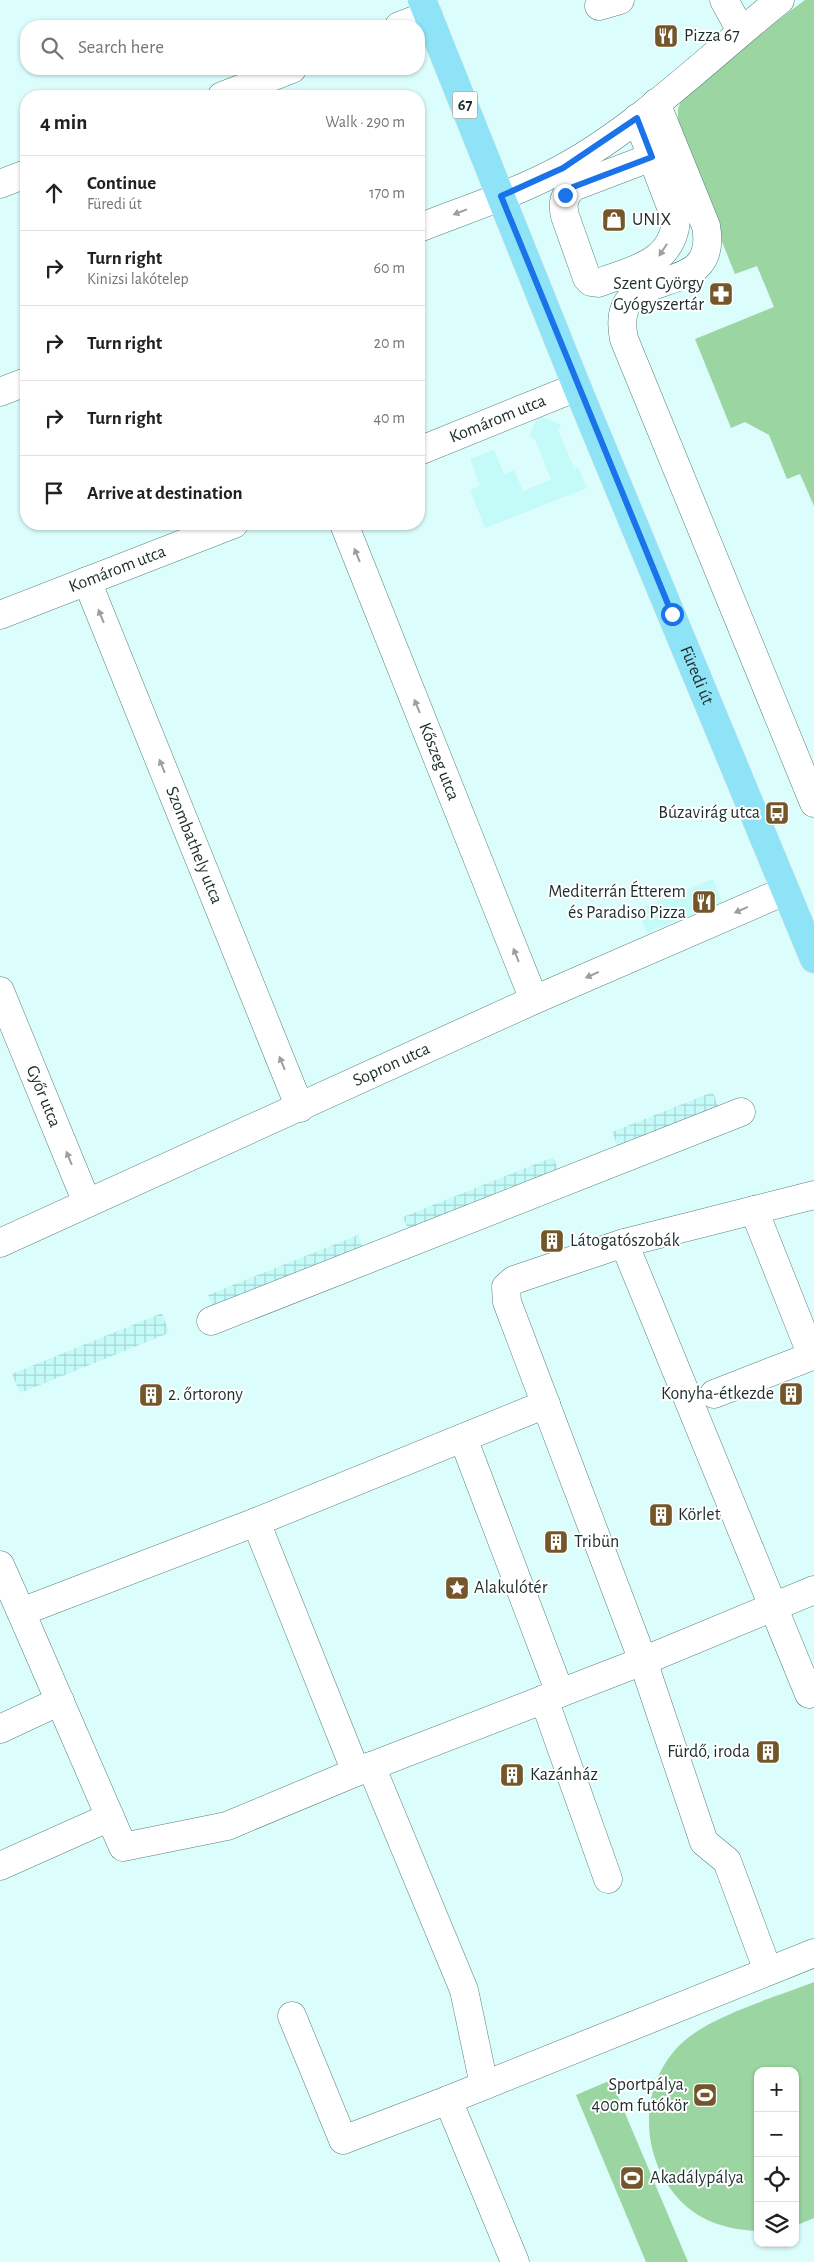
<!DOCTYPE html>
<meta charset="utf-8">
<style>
body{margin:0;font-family:"Alegreya Sans",sans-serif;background:#f2f2f2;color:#202124}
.controls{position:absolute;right:15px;bottom:15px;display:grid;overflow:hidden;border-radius:10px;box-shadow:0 1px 4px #0004}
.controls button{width:45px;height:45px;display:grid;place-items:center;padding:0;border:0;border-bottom:1px solid #e0e0e0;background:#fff;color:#202124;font:25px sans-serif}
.stop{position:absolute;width:15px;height:15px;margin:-11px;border:4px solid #1a73e8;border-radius:50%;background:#fff}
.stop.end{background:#1a73e8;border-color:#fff;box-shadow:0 1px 5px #0008}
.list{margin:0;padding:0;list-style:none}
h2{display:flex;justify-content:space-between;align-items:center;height:65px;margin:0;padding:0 20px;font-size:21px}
h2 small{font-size:16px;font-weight:400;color:#757577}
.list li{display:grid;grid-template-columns:32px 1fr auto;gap:15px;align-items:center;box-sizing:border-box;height:75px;padding:0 20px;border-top:1px solid #e0e0e0}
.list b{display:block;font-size:19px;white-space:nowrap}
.list p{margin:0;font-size:16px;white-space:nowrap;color:#757577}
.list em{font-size:16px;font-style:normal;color:#757577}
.icon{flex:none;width:28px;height:28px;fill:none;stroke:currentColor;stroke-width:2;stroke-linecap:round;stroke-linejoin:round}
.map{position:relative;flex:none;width:814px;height:2262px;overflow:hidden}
.search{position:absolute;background:#fff;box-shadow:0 1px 4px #0004;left:20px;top:20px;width:405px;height:55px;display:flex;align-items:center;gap:12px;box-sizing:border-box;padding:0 18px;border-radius:20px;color:#757577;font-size:19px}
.panel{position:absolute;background:#fff;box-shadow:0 1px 4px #0004;left:20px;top:90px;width:405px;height:440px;border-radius:20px}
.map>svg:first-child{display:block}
</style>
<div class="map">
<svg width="814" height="2262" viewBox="0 0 814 2262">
<defs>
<pattern id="industrial-grid" width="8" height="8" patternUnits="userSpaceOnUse" patternTransform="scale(1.25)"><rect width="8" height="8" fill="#c4faf8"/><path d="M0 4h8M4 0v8" fill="none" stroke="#a8d7d5"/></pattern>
</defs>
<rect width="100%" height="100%" fill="#dbfdfc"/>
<path fill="#c4faf8" d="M538 415 561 425 558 430 574 468 578 467 587 488 485 528 470 490 480 486 470 459 494 450 504 474 514 470 523 491 551 480 535 439 529 437Z
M713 879 722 902 647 933 638 910Z"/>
<path fill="url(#industrial-grid)" d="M713 1092 720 1111 620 1152 612 1132Z
M553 1157 561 1176 411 1237 403 1217Z
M358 1235 365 1254 216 1315 208 1295Z
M162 1313 169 1333 20 1393 12 1374Z"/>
<path fill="#9bd5a1" d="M805 0H814V506L800 474 787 479 769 435 745 422 731 428 695 339 774 307 757 266 735 274 678 132V109L686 88Z
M814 1982V2218L795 2226V2071H758V2231C733 2230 707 2224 687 2207 637 2163 635 2079 689 2037 720 2013 776 1997 814 1982Z
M611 2080 688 2262H646L576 2095Z"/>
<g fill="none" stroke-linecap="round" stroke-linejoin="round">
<defs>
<g id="minor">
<path d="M724 0 741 31"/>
<path d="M599 6 620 0"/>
<path d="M399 26 428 15"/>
<path d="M222 96 292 69"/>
<path d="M656 103 706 226C721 307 607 256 624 339L814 803"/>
<path d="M637 118 676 220C673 264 632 270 598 283L591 282 587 278 565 216C562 203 564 196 573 187L652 157"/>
<path d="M0 184 26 174"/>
<path d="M419 228C467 209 517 193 563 168 640 126 711 55 780 0"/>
<path d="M0 392 26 382"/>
<path id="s1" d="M419 451 577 387"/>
<path id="s2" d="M344 524 534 1000"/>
<path id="s3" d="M87 581 300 1108"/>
<path id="s4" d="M0 615 234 524"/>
<path id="s5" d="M0 991 87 1203"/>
<path d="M814 1195 624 1243 809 1694 814 1693"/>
<path id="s6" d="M0 1243 534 1000 785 891"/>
<path d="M624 1243 514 1280 506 1287 507 1302 643 1661 704 1842 727 1861 768 1971"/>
<path d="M211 1321 741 1112"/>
<path d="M714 1394 812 1356 754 1210"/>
<path d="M463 1438 560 1693"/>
<path d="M256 1522 356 1772 643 1661 814 1590"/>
<path d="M0 1565 21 1612 256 1522 546 1404"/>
<path d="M21 1612 123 1847 227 1826 356 1772"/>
<path d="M544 1699 608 1879"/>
<path d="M0 1729 60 1701"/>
<path d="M371 1766 464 1990 484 2085"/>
<path d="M0 1866 110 1817"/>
<path d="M292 2016 343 2140 448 2100"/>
<path d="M515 2262 448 2100 814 1953"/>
</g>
<g id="major">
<path id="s7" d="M422 0 577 387 814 959"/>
</g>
</defs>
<use href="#minor" stroke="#577f7d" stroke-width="29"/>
<use href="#major" stroke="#e4e6e6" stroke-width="29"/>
<use href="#minor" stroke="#fff" stroke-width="28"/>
<use href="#major" stroke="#8ee3f7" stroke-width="28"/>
</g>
<defs><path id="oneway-solid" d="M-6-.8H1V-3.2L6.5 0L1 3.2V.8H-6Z" transform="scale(1.25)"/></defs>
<g fill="#99a1a0">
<use href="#oneway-solid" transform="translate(460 212) rotate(159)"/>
<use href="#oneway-solid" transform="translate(663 250) rotate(123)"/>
<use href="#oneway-solid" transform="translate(357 555) rotate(-112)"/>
<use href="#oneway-solid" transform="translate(101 616) rotate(-112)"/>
<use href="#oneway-solid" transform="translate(417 706) rotate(-112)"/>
<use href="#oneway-solid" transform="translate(162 766) rotate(-112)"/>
<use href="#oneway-solid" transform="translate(741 910) rotate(156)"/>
<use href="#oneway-solid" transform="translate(516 955) rotate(-112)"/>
<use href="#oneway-solid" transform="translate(592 975) rotate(156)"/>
<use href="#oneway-solid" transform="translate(282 1063) rotate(-112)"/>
<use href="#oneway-solid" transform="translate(69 1158) rotate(-112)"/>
</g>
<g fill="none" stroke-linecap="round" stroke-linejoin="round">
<path stroke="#1a73e8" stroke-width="6" d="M565 195 573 187 652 157 637 118 563 168 501 196 672 614"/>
</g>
<defs>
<symbol id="restaurant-square" viewBox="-11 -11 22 22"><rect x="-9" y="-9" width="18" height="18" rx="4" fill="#73562a" stroke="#fff"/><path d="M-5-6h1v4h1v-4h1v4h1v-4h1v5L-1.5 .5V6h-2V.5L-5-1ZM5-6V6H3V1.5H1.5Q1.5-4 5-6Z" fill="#fff"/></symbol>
<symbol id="shop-square" viewBox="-11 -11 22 22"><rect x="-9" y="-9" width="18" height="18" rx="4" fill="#73562a" stroke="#fff"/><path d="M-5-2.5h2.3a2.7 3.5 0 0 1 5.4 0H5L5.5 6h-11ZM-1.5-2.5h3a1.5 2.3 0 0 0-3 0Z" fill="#fff"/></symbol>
<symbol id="pharmacy-square" viewBox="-11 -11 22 22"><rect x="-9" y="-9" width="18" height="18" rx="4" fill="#73562a" stroke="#fff"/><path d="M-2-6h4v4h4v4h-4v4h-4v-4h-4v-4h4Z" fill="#fff"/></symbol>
<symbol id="bus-square" viewBox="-11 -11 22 22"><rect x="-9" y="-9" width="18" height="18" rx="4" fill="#73562a" stroke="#fff"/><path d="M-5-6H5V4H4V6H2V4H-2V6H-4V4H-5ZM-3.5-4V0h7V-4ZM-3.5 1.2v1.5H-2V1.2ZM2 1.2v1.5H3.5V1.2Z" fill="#fff"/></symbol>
<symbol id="building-square" viewBox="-11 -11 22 22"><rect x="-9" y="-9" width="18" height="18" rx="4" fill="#73562a" stroke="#fff"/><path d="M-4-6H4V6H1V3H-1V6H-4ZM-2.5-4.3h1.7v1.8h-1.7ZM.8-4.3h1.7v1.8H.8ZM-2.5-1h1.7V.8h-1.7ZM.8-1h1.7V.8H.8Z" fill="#fff"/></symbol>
<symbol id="sight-square" viewBox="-11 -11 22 22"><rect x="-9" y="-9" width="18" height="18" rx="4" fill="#73562a" stroke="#fff"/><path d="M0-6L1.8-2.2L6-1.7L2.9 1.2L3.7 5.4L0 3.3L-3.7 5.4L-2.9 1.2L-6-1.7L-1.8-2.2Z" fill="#fff"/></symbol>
<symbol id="stadium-square" viewBox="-11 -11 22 22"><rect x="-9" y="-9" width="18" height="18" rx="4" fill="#73562a" stroke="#fff"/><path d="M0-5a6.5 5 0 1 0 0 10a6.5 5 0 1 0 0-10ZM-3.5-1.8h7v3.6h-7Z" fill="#fff"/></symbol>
</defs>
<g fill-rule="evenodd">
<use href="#restaurant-square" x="652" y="22" width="28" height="28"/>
<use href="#shop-square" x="600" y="206" width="28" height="28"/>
<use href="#pharmacy-square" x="707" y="280" width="28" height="28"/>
<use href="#bus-square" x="763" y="799" width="28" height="28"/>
<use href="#restaurant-square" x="690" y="888" width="28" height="28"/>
<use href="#building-square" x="538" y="1227" width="28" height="28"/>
<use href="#building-square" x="777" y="1380" width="28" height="28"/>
<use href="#building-square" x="137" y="1381" width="28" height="28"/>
<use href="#building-square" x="647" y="1501" width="28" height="28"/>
<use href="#building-square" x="542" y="1528" width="28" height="28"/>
<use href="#sight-square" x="443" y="1574" width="28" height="28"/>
<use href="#building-square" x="754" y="1738" width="28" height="28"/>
<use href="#building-square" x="498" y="1761" width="28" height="28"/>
<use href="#stadium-square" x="691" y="2081" width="28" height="28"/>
<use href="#stadium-square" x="618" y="2164" width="28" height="28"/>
</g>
<g text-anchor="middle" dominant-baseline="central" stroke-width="4" stroke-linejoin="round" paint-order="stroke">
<rect fill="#fff" stroke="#616d6c" stroke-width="1" x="452.5" y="91.5" width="25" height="27" rx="4"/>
<g font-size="16" font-weight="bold" fill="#1d2e2d">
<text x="465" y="105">67</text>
</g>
<g font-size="18" fill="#1d2e2d" stroke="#fff" text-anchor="start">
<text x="684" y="36">Pizza 67</text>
<text x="632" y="220">UNIX</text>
<text x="704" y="284" text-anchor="end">Szent György<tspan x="704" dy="21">Gyógyszertár</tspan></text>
<text x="760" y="813" text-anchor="end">Búzavirág utca</text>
<text x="686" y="892" text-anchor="end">Mediterrán Étterem<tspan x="686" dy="21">és Paradiso Pizza</tspan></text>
<text x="570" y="1241">Látogatószobák</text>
<text x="774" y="1394" text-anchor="end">Konyha-étkezde</text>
<text x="168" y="1395">2. őrtorony</text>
<text x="678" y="1515">Körlet</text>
<text x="574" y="1542">Tribün</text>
<text x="474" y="1588">Alakulótér</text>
<text x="750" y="1752" text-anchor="end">Fürdő, iroda</text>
<text x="530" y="1775">Kazánház</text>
<text x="688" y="2085" text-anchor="end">Sportpálya,<tspan x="688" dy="21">400m futókör</tspan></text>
<text x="650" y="2178">Akadálypálya</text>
</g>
<g font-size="18" fill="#1d2e2d" stroke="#fff">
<text stroke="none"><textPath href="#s1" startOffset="85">Komárom utca</textPath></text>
<text stroke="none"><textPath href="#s4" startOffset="126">Komárom utca</textPath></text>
<text stroke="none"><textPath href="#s7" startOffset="729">Füredi út</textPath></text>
<text stroke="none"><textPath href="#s2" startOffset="256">Kőszeg utca</textPath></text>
<text stroke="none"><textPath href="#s3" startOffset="285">Szombathely utca</textPath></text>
<text stroke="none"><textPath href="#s6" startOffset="430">Sopron utca</textPath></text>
<text stroke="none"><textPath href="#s5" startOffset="114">Győr utca</textPath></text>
</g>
</g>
</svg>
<div class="controls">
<button>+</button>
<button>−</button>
<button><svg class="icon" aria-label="locate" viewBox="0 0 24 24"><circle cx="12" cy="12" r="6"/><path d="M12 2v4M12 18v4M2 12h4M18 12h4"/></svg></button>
<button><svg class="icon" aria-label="layers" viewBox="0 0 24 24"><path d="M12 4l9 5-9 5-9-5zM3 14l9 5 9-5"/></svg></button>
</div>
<div class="stop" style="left:672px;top:614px"></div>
<div class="stop end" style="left:565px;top:195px"></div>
<div class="search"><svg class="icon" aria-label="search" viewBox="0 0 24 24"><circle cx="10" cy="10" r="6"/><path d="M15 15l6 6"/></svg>Search here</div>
<section class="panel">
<h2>4 min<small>Walk · 290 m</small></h2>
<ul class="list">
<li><svg class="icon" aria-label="ahead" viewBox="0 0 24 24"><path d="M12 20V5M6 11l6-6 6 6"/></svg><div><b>Continue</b><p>Füredi út</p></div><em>170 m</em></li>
<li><svg class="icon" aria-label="right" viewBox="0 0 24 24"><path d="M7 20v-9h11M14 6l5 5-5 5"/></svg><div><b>Turn right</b><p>Kinizsi lakótelep</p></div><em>60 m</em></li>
<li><svg class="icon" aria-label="right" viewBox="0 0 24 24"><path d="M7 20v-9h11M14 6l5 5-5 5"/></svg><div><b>Turn right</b></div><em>20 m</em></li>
<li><svg class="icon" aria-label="right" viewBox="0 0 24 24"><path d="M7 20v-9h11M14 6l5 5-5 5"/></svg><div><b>Turn right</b></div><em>40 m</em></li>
<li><svg class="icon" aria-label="arrive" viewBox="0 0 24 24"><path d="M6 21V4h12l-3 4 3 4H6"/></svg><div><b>Arrive at destination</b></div></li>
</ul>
</section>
</div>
